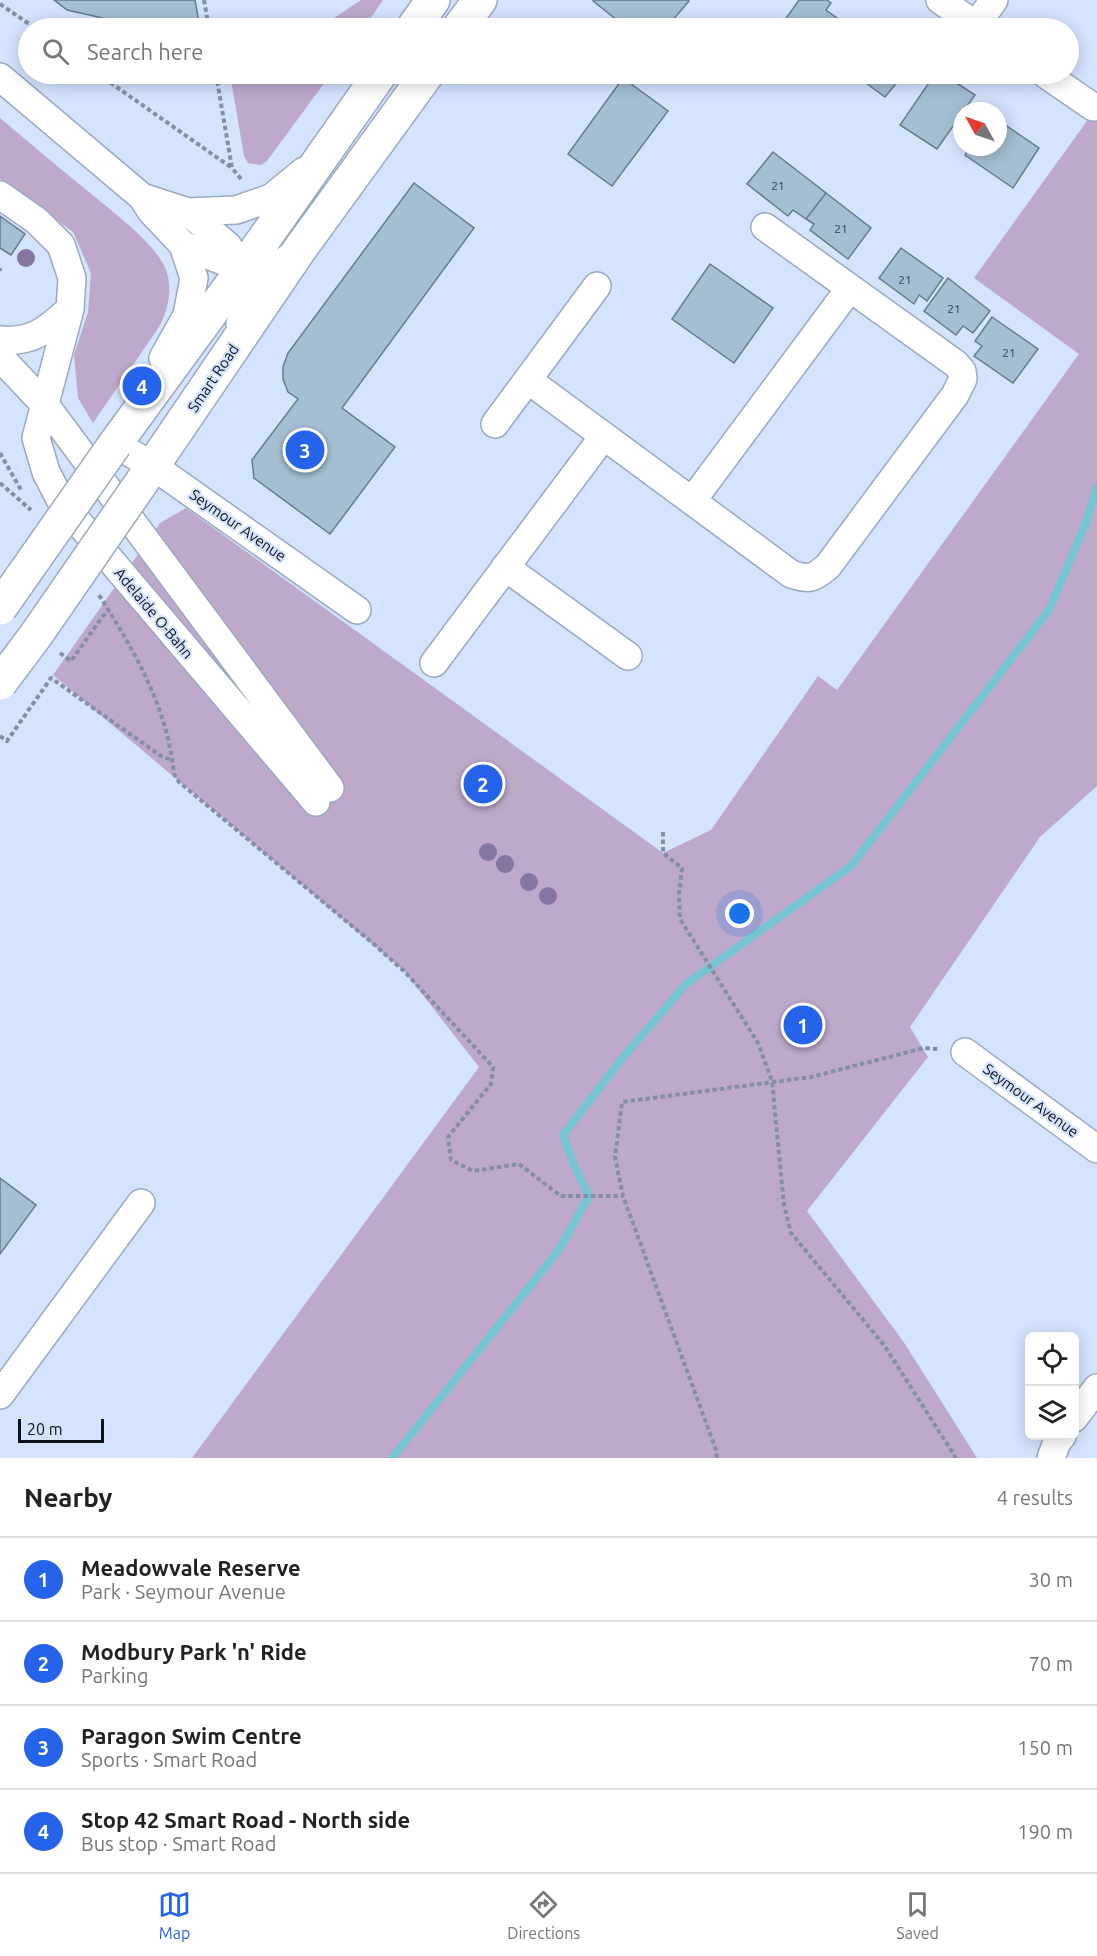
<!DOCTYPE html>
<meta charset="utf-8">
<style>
body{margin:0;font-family:Ubuntu,sans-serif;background:#f2f2f2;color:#222}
.controls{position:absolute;right:18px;bottom:18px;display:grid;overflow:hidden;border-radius:9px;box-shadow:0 3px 15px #0003}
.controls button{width:54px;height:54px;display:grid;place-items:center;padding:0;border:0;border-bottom:2px solid #e0e0e0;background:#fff;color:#222;font:30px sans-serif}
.compass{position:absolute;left:953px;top:102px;width:54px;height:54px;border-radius:50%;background:#fff;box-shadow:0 3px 15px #0003;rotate:310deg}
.scale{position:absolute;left:18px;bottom:15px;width:86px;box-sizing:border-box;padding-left:6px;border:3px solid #0c111a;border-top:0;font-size:16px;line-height:21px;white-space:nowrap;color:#0c111a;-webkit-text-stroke:4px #d4e3fe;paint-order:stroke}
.you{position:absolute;left:740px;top:914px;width:21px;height:21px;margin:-15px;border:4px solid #fff;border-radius:50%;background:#1a73e8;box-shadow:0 0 0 9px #1a73e833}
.badge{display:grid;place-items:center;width:39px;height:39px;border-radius:50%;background:#2563eb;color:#fff;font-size:20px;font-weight:700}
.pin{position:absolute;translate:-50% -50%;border:3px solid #fff;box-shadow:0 2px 6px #0006}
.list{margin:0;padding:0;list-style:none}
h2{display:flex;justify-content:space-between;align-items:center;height:78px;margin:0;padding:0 24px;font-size:26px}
h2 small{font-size:20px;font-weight:400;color:#767676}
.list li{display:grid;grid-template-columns:39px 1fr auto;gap:18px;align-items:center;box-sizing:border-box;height:84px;padding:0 24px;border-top:2px solid #e0e0e0}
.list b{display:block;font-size:22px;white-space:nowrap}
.list p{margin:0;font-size:20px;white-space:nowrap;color:#767676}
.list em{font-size:20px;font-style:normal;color:#767676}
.icon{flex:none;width:33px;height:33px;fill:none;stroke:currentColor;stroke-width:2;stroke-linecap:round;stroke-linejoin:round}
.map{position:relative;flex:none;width:1097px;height:1458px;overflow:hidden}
.search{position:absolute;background:#fff;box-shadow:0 3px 15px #0003;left:18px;right:18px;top:18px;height:66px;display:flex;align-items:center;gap:15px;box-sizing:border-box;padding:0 21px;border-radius:33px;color:#767676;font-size:22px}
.sheet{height:414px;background:#fff}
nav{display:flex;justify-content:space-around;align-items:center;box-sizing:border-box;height:84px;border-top:2px solid #e0e0e0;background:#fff;font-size:16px;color:#767676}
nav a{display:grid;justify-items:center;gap:3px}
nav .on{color:#2563eb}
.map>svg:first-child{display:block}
</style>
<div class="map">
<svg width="1097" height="1458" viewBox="0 0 1097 1458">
<rect width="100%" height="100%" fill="#d4e3fe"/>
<path fill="#bea9cb" d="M361 0H383L364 28H319Z
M230 74H331L267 161 261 165 248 163 244 156Z
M1097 107V786L1040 837 910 1027 928 1057 807 1211 903 1341 977 1458H192L479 1067 404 971 53 675 160 523 186 508 663 853 711 830 818 676 837 690 1079 354 974 278Z
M0 118C30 143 59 168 89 192 111 211 156 243 166 270 173 289 168 311 159 327L93 423 78 398 74 355 88 312 91 273 73 232 0 179Z"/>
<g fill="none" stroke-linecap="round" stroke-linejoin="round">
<path stroke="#74c4d2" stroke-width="8" d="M392 1458 558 1251 589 1196 575 1168 563 1135 620 1061 686 984 851 866 1049 610 1085 525 1097 487"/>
</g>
<path fill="#a3bfd1" stroke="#637d8e" stroke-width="1.5" d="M54 0H195L200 28H147L67 10Z
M594 0H688L689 1 666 28H627L593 1Z
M799 0H827L831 3 826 10 851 28H782L780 27Z
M854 74H904L885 97Z
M935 74H943L975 95 937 149 900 125Z
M623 78 668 111 612 186 568 154Z
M998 120 1039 148 1013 188 965 155 970 147H998Z
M773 152 826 193 806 219 793 210 788 216 747 184Z
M414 183 474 228 342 408 395 447 330 534 254 478 252 460 298 399 288 392 283 379V367L288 353Z
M826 193 871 228 848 259 810 230 814 224 806 219Z
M0 216 25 234 11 255 0 248Z
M901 248 943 278 927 301 919 295 914 304 879 278Z
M710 264 773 308 734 363 672 319Z
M948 278 990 311 973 333 963 326 956 335 924 311Z
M992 317 1038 349 1013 383 974 356 982 346 975 341Z
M0 1178 36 1205 0 1254Z"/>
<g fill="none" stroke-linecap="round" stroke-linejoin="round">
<defs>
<path id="minor" d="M940 0 980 28
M976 25 994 0
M1045 74 1093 107
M0 77 142 197 151 211 183 245 194 278 187 315 163 358
M0 195 37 221 61 245 72 278 70 309 36 438 46 472 62 503 316 802
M142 197 188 212 236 210 271 198 304 171
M188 212 228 246 243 269 253 294 240 324
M183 245 243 269 270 271 297 252
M0 340C32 343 47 330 70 309
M0 357 46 406 330 788
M528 380 791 574C809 580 813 579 828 566L955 395 963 379 962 371 956 364 765 227
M495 424 597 286
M126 426 115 444 153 466 357 610
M692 501 850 288
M505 567 628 656
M434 663 603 437
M965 1052 1097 1149
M0 1395 141 1203
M1074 1418 1097 1388
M1051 1458 1057 1442 1062 1436"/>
<path id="major" d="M413 28 433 0
M459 28 480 0
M115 444 243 269 380 74
M139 486 300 249 427 74"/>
</defs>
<use href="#minor" stroke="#9aa9c2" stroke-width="30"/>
<use href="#major" stroke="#9aa9c2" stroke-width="36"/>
<path stroke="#848fa3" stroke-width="4" stroke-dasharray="4.5 3" stroke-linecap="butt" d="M204 0 209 28
M0 4 35 28
M98 74 232 168
M216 74 232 168 241 179
M0 268V271
M0 453 21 490
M0 483 31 510
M99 595C135 652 167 706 174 774L179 782 369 940 404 971 493 1067 491 1084 448 1137 451 1160 473 1171 519 1164 561 1196H623
M60 653 71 661 103 616 109 611
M0 736 7 741 51 678 161 756 172 760
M663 832V853L682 868 679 894 680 919 758 1043 772 1081 784 1205 791 1233 884 1345 956 1458
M717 1458 716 1450 623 1196 615 1157 622 1102 811 1077 924 1048 938 1049"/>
<use href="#minor" stroke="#fff" stroke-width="27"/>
<use href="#major" stroke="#fff" stroke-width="33"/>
<defs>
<path id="major-bridge" d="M0 608 115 444
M0 683 36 635 139 486"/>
</defs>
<use href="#major-bridge" stroke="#9aa9c2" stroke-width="36" stroke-linecap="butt"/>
<use href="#major-bridge" stroke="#fff" stroke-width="33"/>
</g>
<g fill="#8576a4">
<circle cx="26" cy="258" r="9"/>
<circle cx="488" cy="852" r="9"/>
<circle cx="505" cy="864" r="9"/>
<circle cx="529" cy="882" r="9"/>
<circle cx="548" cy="896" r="9"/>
</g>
<g text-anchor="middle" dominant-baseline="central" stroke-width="4.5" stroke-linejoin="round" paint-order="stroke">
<g font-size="12" fill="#323c48">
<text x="778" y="185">21</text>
<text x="841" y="228">21</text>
<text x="905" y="279">21</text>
<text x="954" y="308">21</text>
<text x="1009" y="352">21</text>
</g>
<g font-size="15" fill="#0c111a" stroke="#d4e3fe">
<text transform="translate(213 378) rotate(-56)">Smart Road</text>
<text transform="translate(238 525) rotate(35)">Seymour Avenue</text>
<text transform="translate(154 613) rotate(50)">Adelaide O-Bahn</text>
<text transform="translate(1031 1100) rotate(36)">Seymour Avenue</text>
</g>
</g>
</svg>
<div class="controls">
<button><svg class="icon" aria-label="locate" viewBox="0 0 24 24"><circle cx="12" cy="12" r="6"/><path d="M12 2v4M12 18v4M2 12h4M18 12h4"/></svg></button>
<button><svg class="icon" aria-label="layers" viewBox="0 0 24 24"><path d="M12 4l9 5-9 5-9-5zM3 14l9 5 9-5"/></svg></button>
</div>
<svg class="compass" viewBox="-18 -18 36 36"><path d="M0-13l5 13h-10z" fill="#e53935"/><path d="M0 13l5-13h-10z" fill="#767676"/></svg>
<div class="scale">20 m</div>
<div class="you"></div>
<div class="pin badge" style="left:803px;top:1025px">1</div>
<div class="pin badge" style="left:483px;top:784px">2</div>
<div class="pin badge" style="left:305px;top:450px">3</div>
<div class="pin badge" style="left:142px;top:386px">4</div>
<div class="search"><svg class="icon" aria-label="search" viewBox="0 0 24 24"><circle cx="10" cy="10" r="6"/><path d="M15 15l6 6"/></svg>Search here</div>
</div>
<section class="sheet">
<h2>Nearby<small>4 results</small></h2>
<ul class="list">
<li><span class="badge">1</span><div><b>Meadowvale Reserve</b><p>Park · Seymour Avenue</p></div><em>30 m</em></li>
<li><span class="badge">2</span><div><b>Modbury Park 'n' Ride</b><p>Parking</p></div><em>70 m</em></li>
<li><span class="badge">3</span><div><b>Paragon Swim Centre</b><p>Sports · Smart Road</p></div><em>150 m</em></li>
<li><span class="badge">4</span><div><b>Stop 42 Smart Road - North side</b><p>Bus stop · Smart Road</p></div><em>190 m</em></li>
</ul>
</section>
<nav>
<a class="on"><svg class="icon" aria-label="map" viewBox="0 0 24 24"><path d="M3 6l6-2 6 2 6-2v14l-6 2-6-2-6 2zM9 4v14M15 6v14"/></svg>Map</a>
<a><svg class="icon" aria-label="directions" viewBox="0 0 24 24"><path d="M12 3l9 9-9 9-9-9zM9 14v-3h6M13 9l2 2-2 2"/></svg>Directions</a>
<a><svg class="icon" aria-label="saved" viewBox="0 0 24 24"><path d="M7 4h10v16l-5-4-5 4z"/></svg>Saved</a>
</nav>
